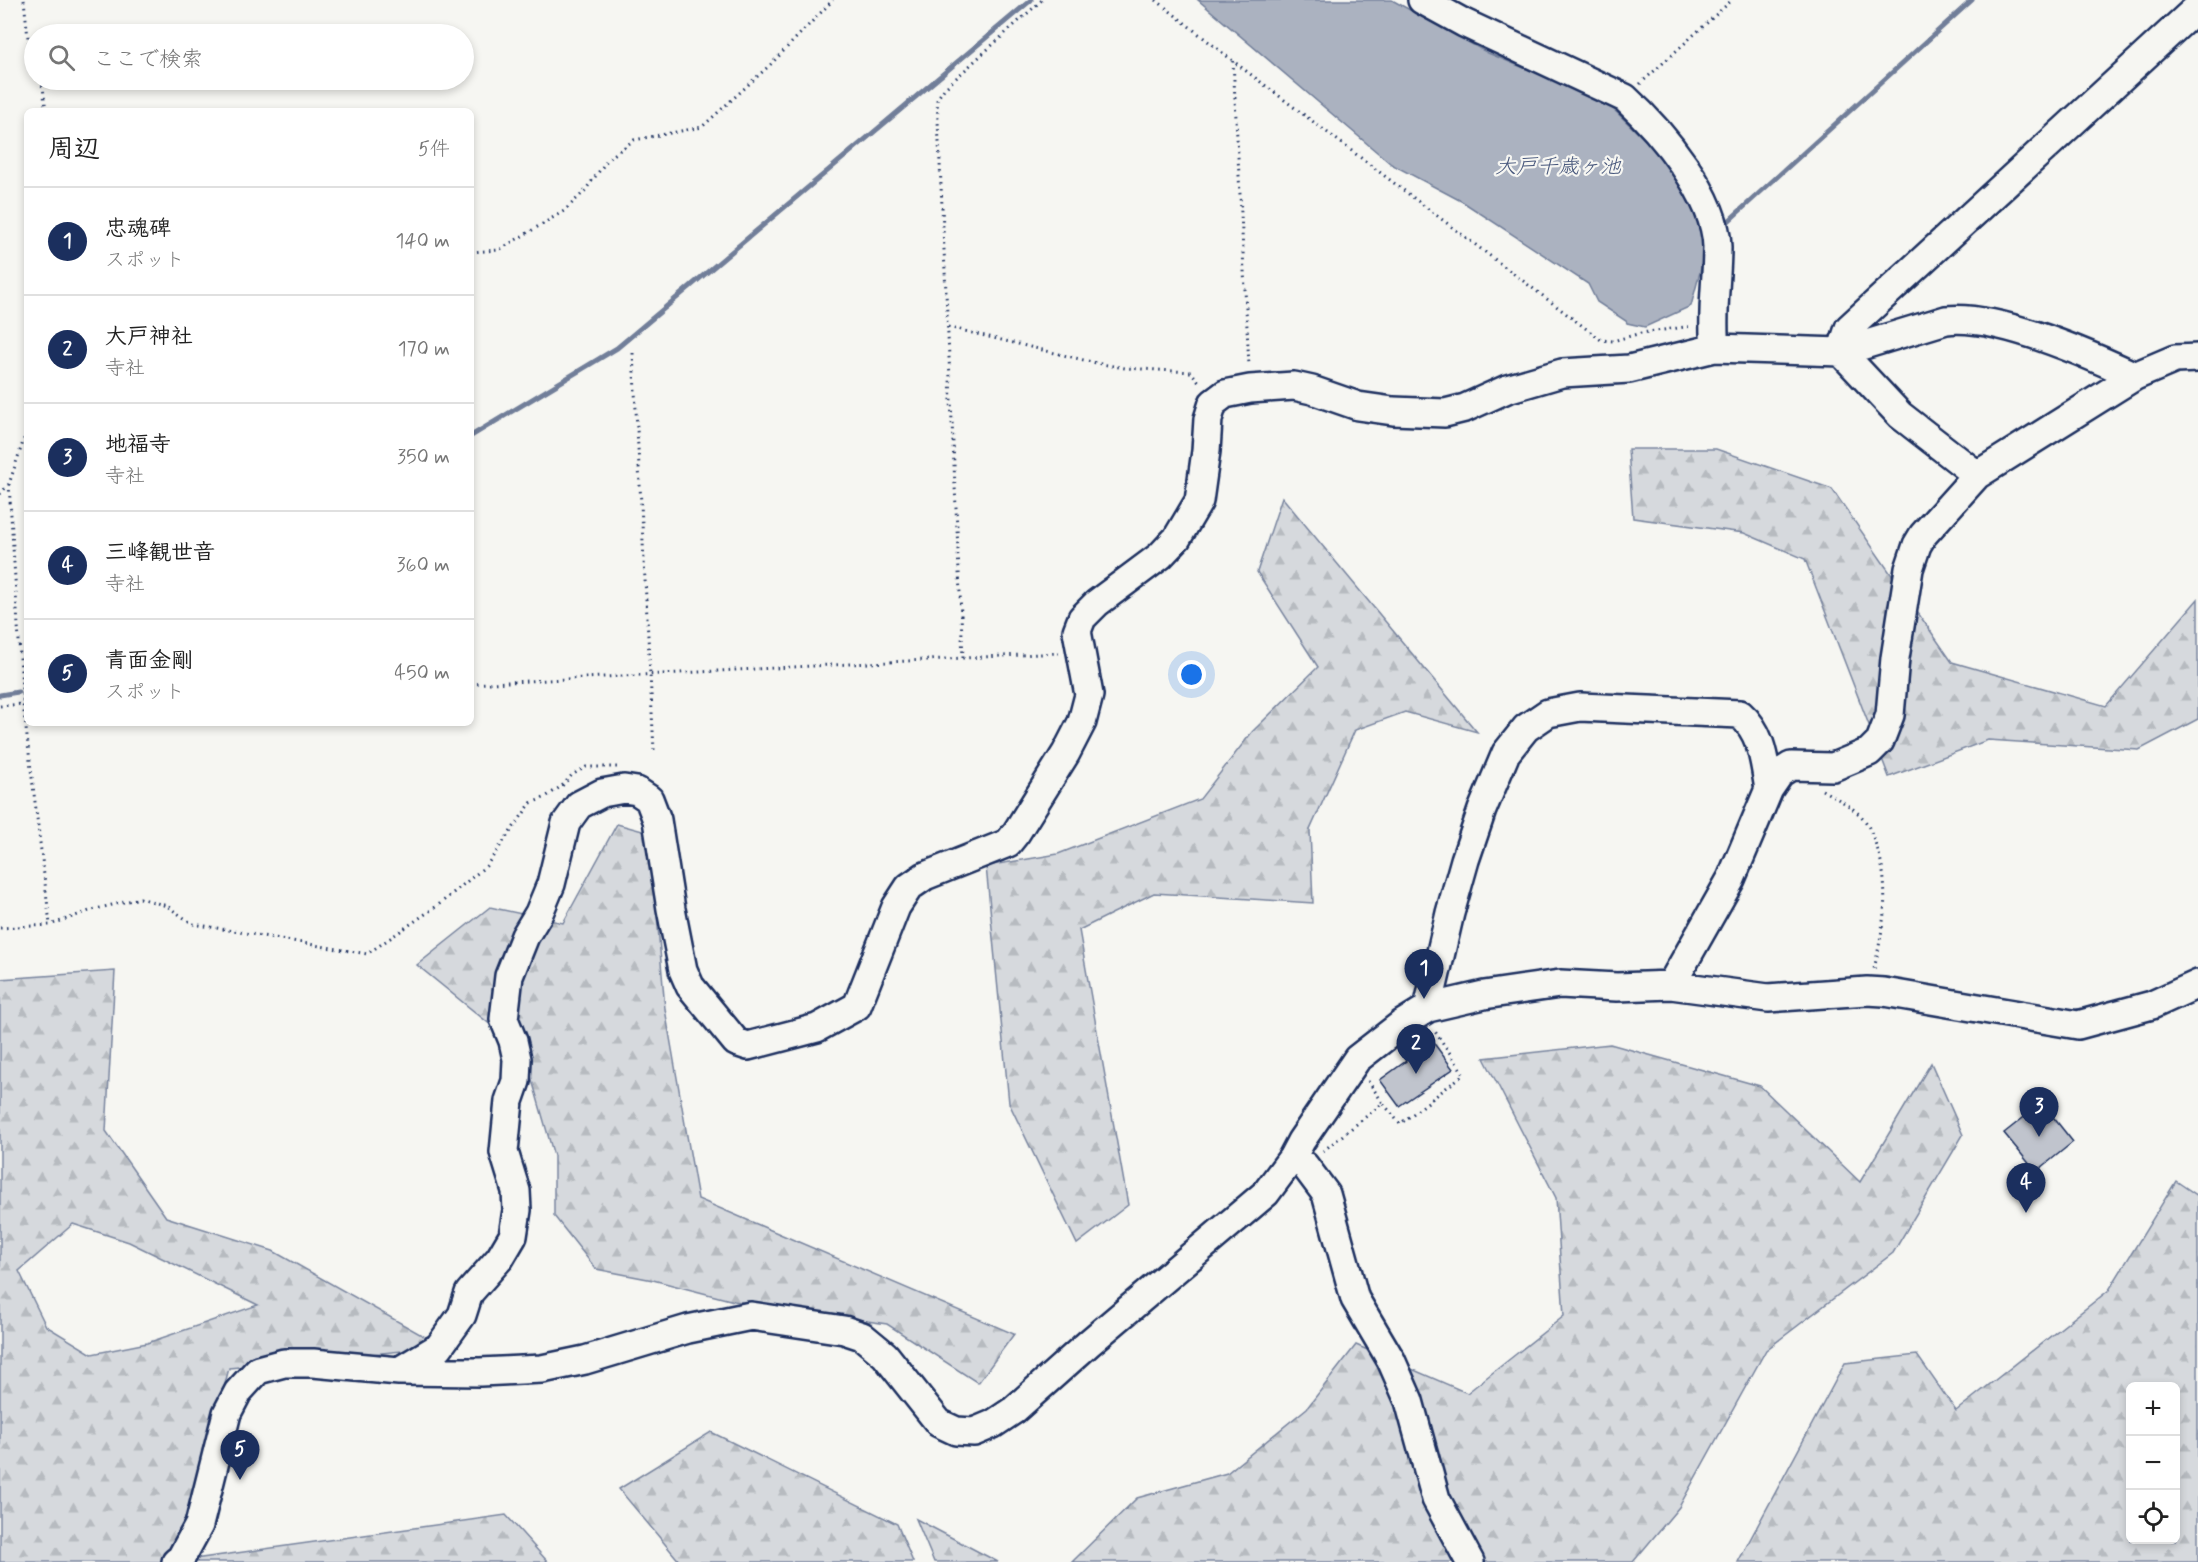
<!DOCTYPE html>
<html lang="ja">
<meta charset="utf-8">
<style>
body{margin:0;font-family:Mynerve,"Klee One",sans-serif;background:#f6f6f6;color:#222}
.controls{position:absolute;right:18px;bottom:18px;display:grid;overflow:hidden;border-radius:9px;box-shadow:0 3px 9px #0003}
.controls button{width:54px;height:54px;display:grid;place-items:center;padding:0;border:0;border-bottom:2px solid #e0e0e0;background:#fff;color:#222;font:30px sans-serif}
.you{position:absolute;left:1192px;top:675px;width:21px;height:21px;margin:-15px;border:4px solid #fff;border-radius:50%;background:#1a73e8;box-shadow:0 0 0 9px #1a73e833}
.badge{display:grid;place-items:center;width:39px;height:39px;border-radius:50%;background:#1b2f5e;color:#fff;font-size:20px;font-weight:700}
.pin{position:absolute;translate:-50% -50px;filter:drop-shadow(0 2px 3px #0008)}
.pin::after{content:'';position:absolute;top:32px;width:21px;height:18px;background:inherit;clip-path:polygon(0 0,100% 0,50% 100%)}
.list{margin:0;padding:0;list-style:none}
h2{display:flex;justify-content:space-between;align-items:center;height:78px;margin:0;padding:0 24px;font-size:26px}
h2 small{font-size:20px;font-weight:400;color:#767676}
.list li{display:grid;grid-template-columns:39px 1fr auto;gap:18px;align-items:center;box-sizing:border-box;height:108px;padding:0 24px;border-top:2px solid #e0e0e0}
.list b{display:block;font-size:22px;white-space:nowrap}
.list p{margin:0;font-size:20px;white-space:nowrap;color:#767676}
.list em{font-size:20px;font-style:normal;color:#767676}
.icon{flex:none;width:33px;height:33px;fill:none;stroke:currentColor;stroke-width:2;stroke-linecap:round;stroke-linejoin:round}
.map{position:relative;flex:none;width:2198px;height:1562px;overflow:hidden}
.search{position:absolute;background:#fff;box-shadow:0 3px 9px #0003;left:24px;top:24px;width:450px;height:66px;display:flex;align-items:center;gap:15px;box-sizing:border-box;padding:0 21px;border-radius:33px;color:#767676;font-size:22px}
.panel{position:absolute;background:#fff;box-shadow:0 3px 9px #0003;left:24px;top:108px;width:450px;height:618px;border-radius:9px}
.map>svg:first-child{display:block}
</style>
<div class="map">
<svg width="2198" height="1562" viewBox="0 0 2198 1562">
<defs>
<pattern id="forest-firs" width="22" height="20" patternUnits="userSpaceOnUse" patternTransform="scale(1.5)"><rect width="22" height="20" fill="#d6d9dd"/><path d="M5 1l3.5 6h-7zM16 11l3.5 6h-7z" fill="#b7bbc0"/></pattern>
</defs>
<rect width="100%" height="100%" fill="#f6f6f2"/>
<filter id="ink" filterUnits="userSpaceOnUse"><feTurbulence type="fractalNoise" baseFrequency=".0167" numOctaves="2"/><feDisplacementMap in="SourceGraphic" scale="12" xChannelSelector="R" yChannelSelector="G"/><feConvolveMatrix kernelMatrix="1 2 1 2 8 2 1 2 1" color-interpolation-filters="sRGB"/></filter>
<g filter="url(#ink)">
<path fill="url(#forest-firs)" stroke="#78849e" stroke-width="1.5" fill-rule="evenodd" d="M1628 449H1716L1832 489 1952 662 2106 706 2198 599V719L2139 750 1988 740 1889 777 1805 559 1744 533 1633 518Z
M1282 497 1477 732 1405 712 1355 730 1310 830 1313 903 1154 893 1079 930 1128 1205 1077 1244 1009 1103 986 866 1058 854 1200 799 1252 732 1318 667 1257 572Z
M617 824 650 833 665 1009 698 1199 1014 1334 978 1383 887 1324 734 1301 653 1280 596 1269 554 1216V1156L524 1052 417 965 490 907 563 923Z
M115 971 106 1131 166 1217 273 1251 443 1347 229 1368 180 1561 506 1515 548 1562H0V979ZM73 1224 129 1242 258 1305 147 1343 92 1354 46 1326 19 1271Z
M1610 1044 1760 1086 1860 1182 1931 1063 1963 1135 1893 1253 1766 1350 1679 1507 1633 1562H1072L1137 1498 1227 1473 1307 1408 1356 1345 1467 1393 1564 1316 1556 1198 1484 1058Z
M2176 1181 2198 1196V1562H1738L1845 1363 1917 1355 1956 1411 2109 1290ZM2130 1386H2176V1540H2130Z
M711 1432 897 1524 913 1562H680L619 1489Z
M916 1519 998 1562H934Z"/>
<path fill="#abb2c0" stroke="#717e99" stroke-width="1.5" d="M1198 0H1392L1488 53 1606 102 1672 166 1701 220 1704 257 1691 306 1645 327 1627 323 1626 321 1597 302 1588 284 1463 202 1391 164Z"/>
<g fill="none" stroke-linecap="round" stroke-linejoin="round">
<path stroke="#717e99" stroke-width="5" d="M1723 226 1972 0
M471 436 617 348 1031 0
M26 691 27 690
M0 695 18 692"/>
</g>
<path fill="#c0c4cd" stroke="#1b2f5e" stroke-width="1.5" d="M1430 1038 1453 1069 1399 1106 1380 1080 1406 1061 1404 1058Z
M2042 1103 2073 1142 2036 1172 2004 1133Z"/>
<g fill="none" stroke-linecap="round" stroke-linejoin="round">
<defs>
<path id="minor" d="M1422 0 1464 23 1625 98C1661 131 1716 196 1717 247 1717 281 1711 314 1715 348
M1841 352 1849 328 2198 7
M1841 352 1900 415 1977 475
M1671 985 1731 879 1769 789 1780 773 1791 766 1833 767 1869 752 1880 741 1890 715 1895 658 1909 569 1917 545 1923 535 1977 475 2135 376 2175 359 2198 358
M1428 1008 1450 913 1465 860 1482 810 1506 753 1526 728 1548 713 1580 707 1740 714C1763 734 1764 762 1769 789
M1292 1158 1305 1166 1326 1194 1355 1299 1391 1360 1409 1401 1436 1499 1470 1562
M399 1371 439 1347 462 1315 469 1293 500 1258 513 1236 517 1210 516 1191 504 1152 509 1101 516 1081 517 1059 513 1041 504 1019 509 976 525 936 539 913 551 884 566 823 579 805 602 793 624 789 637 791 649 799 657 820 671 909 683 970 690 986 736 1042 748 1046 817 1028 857 1006 896 907 909 887 925 876 1008 843 1016 833 1066 753 1082 722 1089 695 1077 631 1082 618 1097 603 1160 556 1177 538 1199 501 1206 451 1208 419 1213 403 1225 394 1250 389 1294 386 1312 390 1358 406 1393 411 1445 413 1465 408 1507 389 1562 373 1629 369 1715 348 1841 352 1946 320C1997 314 2088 354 2135 376
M176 1562 181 1558 199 1525 227 1413 238 1392 258 1370 284 1363H313L399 1371 480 1372 542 1369 585 1360 688 1329 751 1316 844 1330 862 1336 885 1355 939 1423 956 1431 974 1432 993 1424 1014 1410 1089 1343 1266 1193 1292 1158 1301 1141 1357 1059 1402 1024 1428 1008 1484 995 1560 984 1617 987 1671 985 1768 998 1867 991 1884 992 2078 1025 2152 1005 2198 984"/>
</defs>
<use href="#minor" stroke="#1b2f5e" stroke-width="32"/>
<path stroke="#1b2f5e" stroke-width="3" stroke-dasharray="1.5 4.5" stroke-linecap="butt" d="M24 0 31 66 34 72
M1156 0 1233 61 1601 340 1613 341 1641 333 1693 326
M1233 61 1249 366
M39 80 43 87 46 111
M1640 84 1732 0
M471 252 499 250 564 211 584 192 608 159 634 140 702 127 771 64 833 0
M948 327 1096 363 1125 368 1191 372 1201 384
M633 353 654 750
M9 484 23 704 50 924
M0 494 9 484 27 430
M963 658 937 99 944 89 1042 0
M471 684 1059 653
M0 706 23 704
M1822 790C1836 798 1850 805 1861 816 1868 823 1871 832 1874 840 1892 883 1884 926 1874 969
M0 928 50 925 92 910 140 898 167 906 193 924 367 954 437 906 486 866 531 803 544 798 562 786 572 775 586 767H617
M1368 1081 1383 1103
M1323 1151 1383 1103 1400 1124 1464 1074 1434 1030"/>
<use href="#minor" stroke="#f6f6f2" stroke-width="27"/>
</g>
</g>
<g text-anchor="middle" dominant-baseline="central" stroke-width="4.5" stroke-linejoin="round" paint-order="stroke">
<g font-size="21" font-style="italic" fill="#46567b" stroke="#f6f6f2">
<text x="1558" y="167">大戸千歳ヶ池</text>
</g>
</g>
</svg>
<div class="controls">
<button>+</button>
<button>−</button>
<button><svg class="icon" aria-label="locate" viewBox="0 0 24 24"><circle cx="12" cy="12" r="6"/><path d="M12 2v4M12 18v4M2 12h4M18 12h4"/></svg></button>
</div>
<div class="you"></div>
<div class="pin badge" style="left:1424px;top:999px">1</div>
<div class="pin badge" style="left:1416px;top:1074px">2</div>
<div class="pin badge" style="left:2039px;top:1137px">3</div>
<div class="pin badge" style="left:2026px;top:1213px">4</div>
<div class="pin badge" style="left:240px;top:1480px">5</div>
<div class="search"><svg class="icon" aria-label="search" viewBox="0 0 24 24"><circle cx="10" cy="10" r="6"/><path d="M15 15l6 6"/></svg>ここで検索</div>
<section class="panel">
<h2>周辺<small>5件</small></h2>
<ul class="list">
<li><span class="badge">1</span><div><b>忠魂碑</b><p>スポット</p></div><em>140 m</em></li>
<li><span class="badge">2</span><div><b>大戸神社</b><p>寺社</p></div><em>170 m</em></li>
<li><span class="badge">3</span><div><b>地福寺</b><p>寺社</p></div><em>350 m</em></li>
<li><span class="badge">4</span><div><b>三峰観世音</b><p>寺社</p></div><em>360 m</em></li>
<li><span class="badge">5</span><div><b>青面金剛</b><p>スポット</p></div><em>450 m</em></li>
</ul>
</section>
</div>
